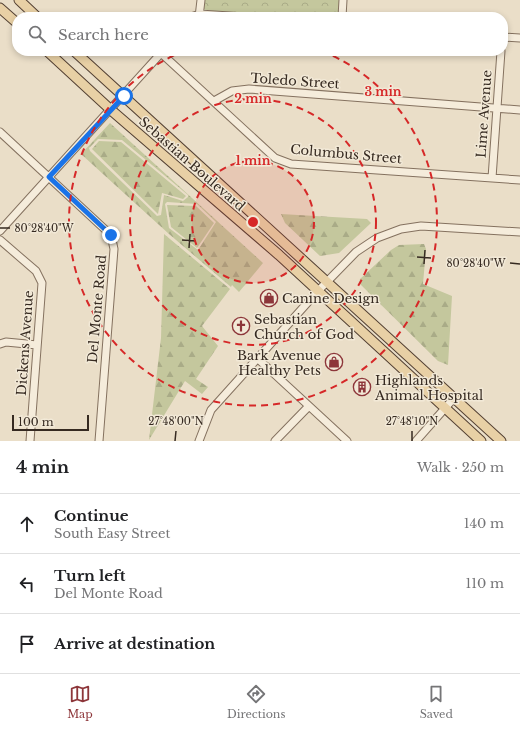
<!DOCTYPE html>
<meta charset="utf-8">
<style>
body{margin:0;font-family:"Libre Baskerville",serif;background:#f2f2f2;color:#202124}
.scale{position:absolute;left:12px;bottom:10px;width:77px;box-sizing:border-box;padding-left:4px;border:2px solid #362a21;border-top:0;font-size:11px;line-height:14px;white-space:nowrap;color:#362a21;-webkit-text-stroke:3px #f2e9d7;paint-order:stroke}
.stop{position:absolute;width:12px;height:12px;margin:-9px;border:3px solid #1a73e8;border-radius:50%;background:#fff}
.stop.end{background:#1a73e8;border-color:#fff;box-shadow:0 1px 4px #0008}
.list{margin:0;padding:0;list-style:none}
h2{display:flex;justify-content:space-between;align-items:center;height:52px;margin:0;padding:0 16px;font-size:17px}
h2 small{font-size:13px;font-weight:400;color:#757577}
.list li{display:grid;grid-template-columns:26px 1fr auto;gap:12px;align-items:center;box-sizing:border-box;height:60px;padding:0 16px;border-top:1px solid #e0e0e0}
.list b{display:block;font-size:15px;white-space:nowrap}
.list p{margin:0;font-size:13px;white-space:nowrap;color:#757577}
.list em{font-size:13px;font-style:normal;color:#757577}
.icon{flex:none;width:22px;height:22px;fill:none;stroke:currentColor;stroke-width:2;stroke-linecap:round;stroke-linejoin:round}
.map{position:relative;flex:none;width:520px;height:441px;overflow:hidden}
.search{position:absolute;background:#fff;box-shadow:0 2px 6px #0003;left:12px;right:12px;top:12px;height:44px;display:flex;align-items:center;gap:10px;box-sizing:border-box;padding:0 14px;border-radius:16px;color:#757577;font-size:15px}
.sheet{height:232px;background:#fff}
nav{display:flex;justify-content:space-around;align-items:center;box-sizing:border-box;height:56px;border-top:1px solid #e0e0e0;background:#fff;font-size:11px;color:#757577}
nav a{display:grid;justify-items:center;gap:2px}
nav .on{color:#8d363a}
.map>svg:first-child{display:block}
</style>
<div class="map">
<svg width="520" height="441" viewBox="0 0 520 441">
<defs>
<pattern id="forest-firs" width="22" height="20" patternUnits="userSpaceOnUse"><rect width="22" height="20" fill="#c4c79d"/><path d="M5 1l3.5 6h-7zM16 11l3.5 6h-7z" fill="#a9ab87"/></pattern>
<pattern id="park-crowns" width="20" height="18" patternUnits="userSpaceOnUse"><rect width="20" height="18" fill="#c4c79d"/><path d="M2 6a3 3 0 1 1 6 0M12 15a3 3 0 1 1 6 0" fill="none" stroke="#a9ab87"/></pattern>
</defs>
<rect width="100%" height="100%" fill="#eadec8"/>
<path fill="url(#forest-firs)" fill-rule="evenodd" d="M110 123 263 263 239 292 232 285 231 287 169 234 81 154ZM98 139 122 140 188 195V197L183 201 164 195 161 215 157 216 90 151 89 148ZM167 202 197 204 216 222 198 250 169 228 165 204Z
M99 141 121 142 186 196 183 199 162 193 158 214 92 149Z
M167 205 196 206 214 223 197 248 171 227Z
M281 214 367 219 371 223 339 253 320 256 285 223Z
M164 234 230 289 202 326 218 346 196 379 208 387 202 394 185 381 149 440 161 338Z
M424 244 426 249 423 284 452 296 448 365 438 361 359 283 360 279 391 250 399 245Z"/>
<path fill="url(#park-crowns)" d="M203 0H340L339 14 337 17H279L208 12 204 9Z"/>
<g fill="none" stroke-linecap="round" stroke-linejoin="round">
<defs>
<path id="minor" d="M191 17 200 14 244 17
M199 17 201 0
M342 17 343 0
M503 37 520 38
M162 54 275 158 291 164 520 180
M162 54 171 51
M214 101 232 91 249 89 520 110
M0 132 111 235 114 249 99 441
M492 178 501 51
M0 231 163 51
M0 240 36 271 42 283 30 441
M0 344 6 342 37 345
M257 358 347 441
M199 441 211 410 318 291 356 252 377 238 401 229 421 226 520 232
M275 441 309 406
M416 441 454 398"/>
<path id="major" d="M19 0 37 17
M0 8 17 23
M47 51 111 110 279 255 481 441
M74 51 501 441"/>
</defs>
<use href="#minor" stroke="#84715f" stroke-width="9"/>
<use href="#major" stroke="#534033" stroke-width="11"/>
<use href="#minor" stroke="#f5ecdb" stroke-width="7"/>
<use href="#major" stroke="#e8d0a5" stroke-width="9"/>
</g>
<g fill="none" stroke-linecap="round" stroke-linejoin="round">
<path stroke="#1a73e8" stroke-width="5" d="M111 235 49 177 124 96"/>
</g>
<path fill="none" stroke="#362a21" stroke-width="1.5" d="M0 228H10M182 240 196 241M189 248 190 234M417 257 431 258M510 263 520 264M424 264 425 250M175 441 176 431M412 441V431"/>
<circle cx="253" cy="222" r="61" fill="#d62828" fill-opacity=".12"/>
<g fill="none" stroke="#d62828" stroke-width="2" stroke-dasharray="7 5">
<circle cx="253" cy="222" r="61"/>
<circle cx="253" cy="222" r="123"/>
<path d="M322 51A184 184 0 1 1 184 51"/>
</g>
<defs>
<symbol id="shop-ring" viewBox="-11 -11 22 22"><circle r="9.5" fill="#f2e9d7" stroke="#8d363a" stroke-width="1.5"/><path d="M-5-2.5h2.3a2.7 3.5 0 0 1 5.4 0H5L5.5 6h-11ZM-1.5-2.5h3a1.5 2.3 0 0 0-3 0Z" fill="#8d363a"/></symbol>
<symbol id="church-ring" viewBox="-11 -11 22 22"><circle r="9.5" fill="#f2e9d7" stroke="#8d363a" stroke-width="1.5"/><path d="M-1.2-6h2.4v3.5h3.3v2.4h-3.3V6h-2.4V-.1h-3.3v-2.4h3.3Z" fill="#8d363a"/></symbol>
<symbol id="building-ring" viewBox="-11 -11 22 22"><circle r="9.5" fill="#f2e9d7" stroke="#8d363a" stroke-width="1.5"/><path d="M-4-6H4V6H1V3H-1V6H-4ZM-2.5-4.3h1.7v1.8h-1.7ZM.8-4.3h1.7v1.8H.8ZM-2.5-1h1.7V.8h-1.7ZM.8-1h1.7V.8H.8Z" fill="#8d363a"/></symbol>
</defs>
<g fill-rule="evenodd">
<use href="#shop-ring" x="259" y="288" width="20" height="20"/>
<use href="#church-ring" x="231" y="316" width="20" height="20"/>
<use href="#shop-ring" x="324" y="352" width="20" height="20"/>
<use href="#building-ring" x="352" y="377" width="20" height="20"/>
</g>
<g text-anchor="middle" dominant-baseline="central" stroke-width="3" stroke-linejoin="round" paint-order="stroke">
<g font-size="13" fill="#362a21" stroke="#f2e9d7">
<text transform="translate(295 81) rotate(4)">Toledo Street</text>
<text transform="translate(484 114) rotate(-86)">Lime Avenue</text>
<text transform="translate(346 154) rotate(5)">Columbus Street</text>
<text transform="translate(192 164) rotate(41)">Sebastian Boulevard</text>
<text transform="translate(97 309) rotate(-85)">Del Monte Road</text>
<text transform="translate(25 343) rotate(-86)">Dickens Avenue</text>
</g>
<g font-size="13" fill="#362a21" stroke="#f2e9d7" text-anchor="start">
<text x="282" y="298">Canine Design</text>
<text x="254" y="319">Sebastian<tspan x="254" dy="15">Church of God</tspan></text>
<text x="321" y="355" text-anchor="end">Bark Avenue<tspan x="321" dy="15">Healthy Pets</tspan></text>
<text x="375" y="380">Highlands<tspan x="375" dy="15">Animal Hospital</tspan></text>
</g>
</g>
<g font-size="10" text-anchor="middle" fill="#362a21" stroke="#f2e9d7" stroke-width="3" stroke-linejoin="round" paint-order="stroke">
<text x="44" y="232">80°28'40"W</text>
<text x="476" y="267">80°28'40"W</text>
<text x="176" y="425">27°48'00"N</text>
<text x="412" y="425">27°48'10"N</text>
</g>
<circle cx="253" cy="222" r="6" fill="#d62828" stroke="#f2e9d7" stroke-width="2"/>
<g font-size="12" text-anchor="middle" font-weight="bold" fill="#d62828" stroke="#f2e9d7" stroke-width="3" stroke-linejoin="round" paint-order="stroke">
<text x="383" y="96">3 min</text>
<text x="253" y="103">2 min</text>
<text x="253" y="165">1 min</text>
</g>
</svg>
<div class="scale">100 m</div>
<div class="stop" style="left:124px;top:96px"></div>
<div class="stop end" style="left:111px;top:235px"></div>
<div class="search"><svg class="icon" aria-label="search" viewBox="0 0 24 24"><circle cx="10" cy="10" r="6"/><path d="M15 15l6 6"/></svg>Search here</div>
</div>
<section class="sheet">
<h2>4 min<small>Walk · 250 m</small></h2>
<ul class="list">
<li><svg class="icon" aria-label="ahead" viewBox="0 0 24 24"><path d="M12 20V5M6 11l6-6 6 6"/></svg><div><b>Continue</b><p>South Easy Street</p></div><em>140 m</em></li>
<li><svg class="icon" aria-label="left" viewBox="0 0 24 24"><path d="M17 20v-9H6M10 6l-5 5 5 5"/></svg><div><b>Turn left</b><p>Del Monte Road</p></div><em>110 m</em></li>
<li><svg class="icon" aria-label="arrive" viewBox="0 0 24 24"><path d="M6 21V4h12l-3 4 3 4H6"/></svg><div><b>Arrive at destination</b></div></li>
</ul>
</section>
<nav>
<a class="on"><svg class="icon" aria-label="map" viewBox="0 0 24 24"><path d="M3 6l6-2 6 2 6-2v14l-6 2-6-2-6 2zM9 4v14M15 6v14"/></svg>Map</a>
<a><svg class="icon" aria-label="directions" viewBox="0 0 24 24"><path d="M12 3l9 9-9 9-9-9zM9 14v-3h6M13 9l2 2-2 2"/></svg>Directions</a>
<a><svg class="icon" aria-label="saved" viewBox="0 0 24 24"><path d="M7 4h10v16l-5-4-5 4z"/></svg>Saved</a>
</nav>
